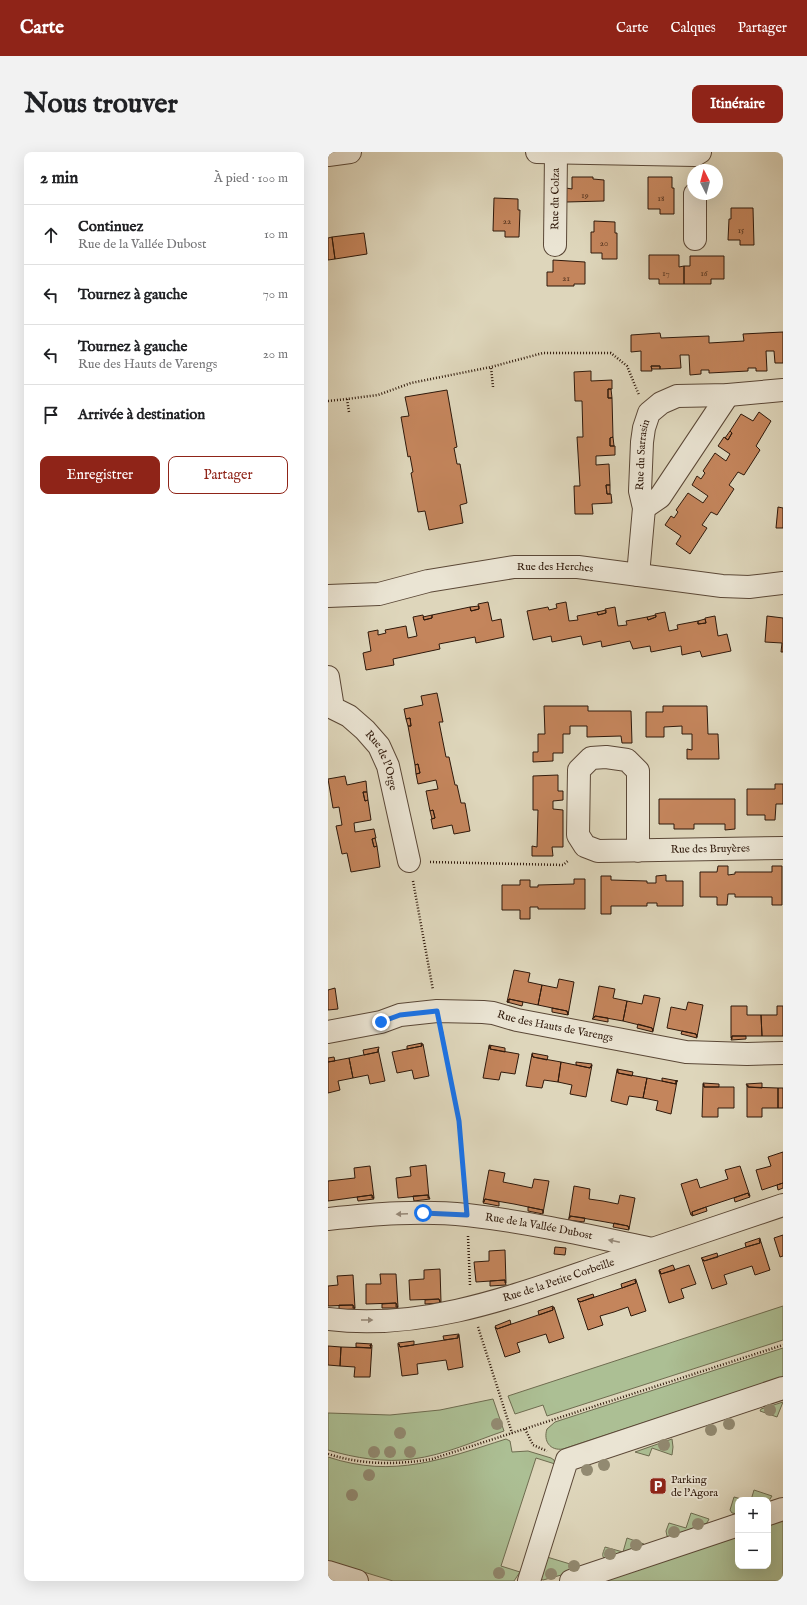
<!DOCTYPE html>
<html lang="fr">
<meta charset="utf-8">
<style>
body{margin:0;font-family:"IM FELL English",serif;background:#f2f2f2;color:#202124}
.controls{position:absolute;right:12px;bottom:12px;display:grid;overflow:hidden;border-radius:8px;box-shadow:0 4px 16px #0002}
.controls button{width:36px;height:36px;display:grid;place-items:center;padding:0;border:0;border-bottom:1px solid #e0e0e0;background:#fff;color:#202124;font:20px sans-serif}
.compass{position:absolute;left:359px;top:12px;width:36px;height:36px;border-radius:50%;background:#fff;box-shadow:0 4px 16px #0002;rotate:354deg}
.stop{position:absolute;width:12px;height:12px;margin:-9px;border:3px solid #1a73e8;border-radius:50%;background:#fff}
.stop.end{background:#1a73e8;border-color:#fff;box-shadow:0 1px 4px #0008}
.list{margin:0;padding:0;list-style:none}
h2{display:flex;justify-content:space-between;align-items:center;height:52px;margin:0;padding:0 16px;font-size:17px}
h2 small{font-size:13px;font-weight:400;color:#757577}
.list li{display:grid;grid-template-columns:26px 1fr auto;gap:12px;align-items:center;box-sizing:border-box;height:60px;padding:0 16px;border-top:1px solid #e0e0e0}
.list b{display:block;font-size:15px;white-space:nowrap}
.list p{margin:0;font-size:13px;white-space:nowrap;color:#757577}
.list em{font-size:13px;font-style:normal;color:#757577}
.actions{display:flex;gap:8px;padding:12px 16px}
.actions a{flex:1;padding:9px 0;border:1px solid #8f2418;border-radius:8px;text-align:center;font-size:14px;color:#8f2418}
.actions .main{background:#8f2418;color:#fff}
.icon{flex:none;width:22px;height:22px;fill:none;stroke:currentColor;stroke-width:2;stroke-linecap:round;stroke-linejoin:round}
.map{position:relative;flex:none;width:455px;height:1429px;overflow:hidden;border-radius:8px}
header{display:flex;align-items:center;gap:24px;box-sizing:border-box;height:56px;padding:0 20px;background:#8f2418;color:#fff}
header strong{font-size:19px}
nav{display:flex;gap:22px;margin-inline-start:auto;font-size:14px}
.intro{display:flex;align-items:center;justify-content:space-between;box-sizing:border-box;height:96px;padding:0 24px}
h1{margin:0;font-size:28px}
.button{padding:10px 18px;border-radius:8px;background:#8f2418;color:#fff;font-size:14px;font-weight:700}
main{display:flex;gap:24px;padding:0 24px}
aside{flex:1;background:#fff;border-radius:8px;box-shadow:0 4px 16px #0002}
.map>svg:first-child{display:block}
</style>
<header>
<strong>Carte</strong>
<nav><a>Carte</a><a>Calques</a><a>Partager</a></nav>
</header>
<div class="intro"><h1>Nous trouver</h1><a class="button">Itinéraire</a></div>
<main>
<aside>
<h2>2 min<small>À pied · 100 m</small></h2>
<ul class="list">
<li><svg class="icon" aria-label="ahead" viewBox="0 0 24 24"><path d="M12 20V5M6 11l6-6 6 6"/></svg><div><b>Continuez</b><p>Rue de la Vallée Dubost</p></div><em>10 m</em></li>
<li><svg class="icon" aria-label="left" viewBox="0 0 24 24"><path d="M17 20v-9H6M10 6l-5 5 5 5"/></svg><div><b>Tournez à gauche</b></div><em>70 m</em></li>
<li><svg class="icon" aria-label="left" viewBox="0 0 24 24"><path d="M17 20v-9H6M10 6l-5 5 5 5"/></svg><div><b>Tournez à gauche</b><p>Rue des Hauts de Varengs</p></div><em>20 m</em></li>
<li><svg class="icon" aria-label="arrive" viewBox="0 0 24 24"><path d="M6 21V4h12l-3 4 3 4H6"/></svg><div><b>Arrivée à destination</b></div></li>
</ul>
<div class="actions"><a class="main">Enregistrer</a><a>Partager</a></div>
</aside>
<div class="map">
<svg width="455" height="1429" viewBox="0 0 455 1429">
<rect width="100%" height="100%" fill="#ded6bb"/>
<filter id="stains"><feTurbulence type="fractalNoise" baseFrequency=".005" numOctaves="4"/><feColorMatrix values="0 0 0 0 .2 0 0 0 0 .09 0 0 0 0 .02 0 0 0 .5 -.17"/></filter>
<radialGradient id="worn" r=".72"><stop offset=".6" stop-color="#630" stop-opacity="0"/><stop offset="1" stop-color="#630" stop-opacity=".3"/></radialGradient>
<path fill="#acbf94" stroke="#6e6c50" d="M455 1154V1188L219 1264 215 1253 187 1262 180 1244Z
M455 1196V1225L235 1297C222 1299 215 1289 219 1277L227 1270Z
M165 1247 176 1279C147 1289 116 1303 85 1307 57 1311 27 1306 0 1298V1261L62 1263 112 1258Z
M455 1250 449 1265 432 1259 433 1257Z
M178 1287 182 1289 184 1300 200 1299 223 1306 226 1308 227 1312 208 1306 173 1414 192 1420 186 1429H65L0 1409V1305C66 1327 115 1307 178 1287Z
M344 1287 345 1295 344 1303 324 1296 321 1304 307 1300Z
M426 1338 444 1344 440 1350V1348H423Z
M406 1345 417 1348H410V1362L404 1361 402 1358Z
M363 1361 381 1367 379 1371 341 1385 339 1384 338 1379 341 1371 358 1376Z
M455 1363V1429H273L410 1379V1414H440V1369Z
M299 1386 316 1392V1393L276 1406C273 1403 276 1399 277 1395L295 1400Z
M219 1405 252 1415 248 1419 215 1428 213 1427Z"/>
<path fill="#c4855c" stroke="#2f190b" d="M244 25H265V27L276 28V49L238 50V36L244 37Z
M320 25H344V36H346V62H332V57H320Z
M166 46 190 47V58H192L191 85H177V79H165Z
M403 56H425L426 93H412V88H400L401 67H403Z
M266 69 287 70V81H289V107H274V101H263V80H266Z
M36 81 39 102 7 107 4 85Z
M4 85 7 107 0 108V86Z
M321 103H351V115L356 114V132H331V127H321Z
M362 104H396V127H383V132H356V114H362Z
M225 108 257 110V132H246V134H219V120H225Z
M455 180V211H447L446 199H438L439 219H428V216H420V219L381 221V218H373V222L362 223 361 203H352L353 216 332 217V214H323L324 219H313V199L303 200V183L332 181 333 186 381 184V191L416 189 415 182Z
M323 214H332V217H324Z
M263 219V229L284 228V237H280V246H284L285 285 282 286V294H287V303L268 304V313L281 312 282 333H278L279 342H283L284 351 264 352 265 362H247L246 334H252L249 285H255L254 249H247L246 220Z
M280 237H283L284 246H280Z
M119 238 129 295 126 296 129 312H132L139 351 132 353 135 371 101 378 97 359 90 360 83 321 85 320 82 304 80 305 73 265 81 264 77 245Z
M431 260 443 269 428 294 432 298 416 323 410 320 401 333 406 337 389 363 383 360 374 373 379 376 362 402 348 392 353 384 337 373 343 364 346 366 350 360 348 358 360 341 375 351 380 344 364 333 369 324 373 327 377 321 375 319 387 301 398 309 402 302 390 294 396 285 400 288 404 281 402 279 413 262 425 269Z
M402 279 404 281 400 288 397 286Z
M285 285 286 294H282V286Z
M278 333H282V342H279Z
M450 355 455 356V376H448Z
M160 450 164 469 173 467 176 485 148 491 147 485 111 492 112 497 65 507 66 513 38 518 35 501 43 499 40 480 50 478V483L58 481 57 478 78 474 80 486 89 484 85 465 95 463 96 468 104 466V463L142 455 143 459 151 457 150 452Z
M238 450 241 469 250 468 249 464 269 460 270 463 278 461 277 457 287 455 290 474 299 473 298 469 319 465 320 468 328 465 327 462 337 460 341 479 350 477 349 473 370 469V472L378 471 377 466 387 464 390 484 399 482 403 499 374 505 372 499 354 503 353 494 323 500 322 494 305 497 302 489 274 495 273 489 255 493 253 484 224 490 223 484 205 488 199 459 220 455 221 458 229 456 228 452Z
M151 454V457L143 459 142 455Z
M278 458V461L270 463 269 460Z
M104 463V466L96 468 95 465Z
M328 463V465L320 468 319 465Z
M439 464 455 466V500H453L454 491 437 490Z
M377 467 378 471 370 472V469Z
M109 541 115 570H111L118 605H121L127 633H129L133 651H137L142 679 126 682 124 673 105 677 103 667 107 666 105 658 102 659 98 639 110 637 108 628 90 632 88 622 92 621 90 612 87 613 80 574H83L82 566 78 567 76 557 95 553 93 544Z
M216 554H260V559H303L304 591H294L293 584 259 585V574H242V582H235V601H225V609L205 610V600H210V582H217Z
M335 554H379L380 582H390L391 607H359V597L364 598V582H354V574L336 575V585H318V560H335Z
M82 566 83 574H80L78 567Z
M90 612 92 621 88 622 87 613Z
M230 623V639H235V648L225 649V657L235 658V695H224L225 704H204V694L209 695 210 658H205V624Z
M17 624 19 633 38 629 39 640H35L37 649 40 648 43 668 26 671 27 680 46 677 48 686 44 687 46 695 49 694 52 715 23 720 19 701 14 702 8 674 14 673 11 655 5 656 0 627Z
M447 632H455V652H448L447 668H437V663H419V637H447Z
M35 640H39L40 648 37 649Z
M331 647H407V677L397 678V672H366V677H346V672H331Z
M105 658 107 666 104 667 102 659Z
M47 686 49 694 46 695 44 687Z
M390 714H400V723L407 722V720H444V714H454V753H444V745H407V742H400L399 753H389V745H372V720H389Z
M338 723V729H355V754H329V751H319V754H283V762H273V724H283V728L319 729V731H328V724Z
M246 727H257V757H210V755H202V767H192V758H174V733H192V728H202V735H210V733L246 732Z
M186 818 202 821 200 830 214 833 210 853 181 847V850H179Z
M231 827 246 830 240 863 239 859 210 853 214 833 229 836Z
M271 834 287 837 285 846 299 849 295 869 267 864 266 866H265Z
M7 836 10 857 0 858V838Z
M316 843 332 846 325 879 324 876 295 869 299 849 314 852Z
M181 847 195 850 194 854 179 850Z
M360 850 375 853 369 885 368 882 339 876 343 855 358 858Z
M403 854H419V863H433L434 884H404V887L403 886Z
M449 854H455V884H434L433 863H449Z
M224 856 239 859 240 863 224 860Z
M267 864 280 866V870L264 867Z
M310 872 324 876 325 880 309 876Z
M354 879 368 882 369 886 353 882Z
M404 884H418V887L403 888Z
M94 891V894L79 897V894Z
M93 892H95L101 924 86 927 84 918 69 921 64 900 94 894Z
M161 893 177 896V900L162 897Z
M161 894H163L162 897 191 902 187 922 173 920 171 928 155 926Z
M51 895 50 900 36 903 35 898Z
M50 897 57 929 42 932 40 923 25 926 21 906 50 900Z
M204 901 220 904 219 908 205 905Z
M204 902 205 905 233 910 230 930 216 928 214 936 198 934Z
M6 905 7 909 0 910V906Z
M21 906 25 926 10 929 12 938 0 941V910Z
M233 910 262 916 264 913 258 945 242 942 244 933 230 930Z
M248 910 264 912 262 916 248 913Z
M289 917 305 920 304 924 290 921Z
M289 918H290V921L319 926 315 946 301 944 299 953 283 949Z
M319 926 348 932V929H349L343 962 328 958 330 949 315 946Z
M334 926 350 929H348V932L334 929Z
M375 931 391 932V935H376Z
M434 931V936L420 935 418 932Z
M375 932H376V935H406V956H390V965H374Z
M419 933H420V935L450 936V956H434V965H419Z
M450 936H455V956H450Z
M455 1000V1031L434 1038 428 1018 443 1014 440 1005Z
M98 1013 101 1046H100V1043L70 1046 68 1026 83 1024 82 1015Z
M42 1014 46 1046H44V1043L0 1049V1029L27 1026 26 1016Z
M412 1014 422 1044H421L420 1041 378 1055 364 1060 365 1063H363L353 1032 369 1027 372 1036 400 1027 397 1018Z
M161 1018 177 1021 175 1030 190 1033 204 1036 206 1027 221 1029 215 1061V1058L186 1052 157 1047 156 1050H155Z
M455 1031V1036L450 1038 449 1033Z
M246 1034 262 1037 261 1047 275 1049 290 1052 292 1043 307 1046 301 1077 300 1074 272 1069 242 1064V1066H241Z
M420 1041 422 1045 407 1050 406 1046Z
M44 1043 46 1047 30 1049 29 1045Z
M100 1043 102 1047 86 1049 85 1044Z
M157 1047 171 1050V1054L155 1051Z
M200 1055 215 1058V1062L200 1059Z
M378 1055 379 1059 364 1064V1060Z
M242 1064 257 1066 256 1070 240 1068Z
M286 1071 300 1074 301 1078 285 1075Z
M455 1083V1104L452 1105 446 1086Z
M432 1086V1091L418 1095 417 1091Z
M432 1087 442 1118 427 1123 424 1114 396 1123 399 1132 384 1137 374 1107H375L376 1109 418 1095 432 1091 431 1088Z
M227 1095 238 1096 237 1103 226 1102Z
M177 1098 178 1131H177V1128L148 1130 146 1110 161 1109V1099Z
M389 1101 390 1105 376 1109 373 1106Z
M345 1113 347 1118 333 1122 332 1119H331V1118Z
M361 1113 368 1132 353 1137 356 1146 341 1151 331 1119H332L333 1122Z
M112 1117 113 1150 112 1151 111 1147 82 1148 81 1128 96 1127V1118Z
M52 1122H68L70 1155H68V1151L38 1152V1132H53Z
M25 1123 27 1156H25V1153L0 1154V1134L10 1133 9 1124Z
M308 1127 307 1129 308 1131 294 1136 293 1132Z
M177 1128 178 1133 162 1134V1129Z
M308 1128 318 1159 303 1164 300 1155 286 1160 272 1164 275 1173 260 1178 250 1148 252 1150 294 1136 308 1131 307 1129Z
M265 1142 266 1145 252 1150 249 1147Z
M111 1147 113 1151 97 1152V1148Z
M68 1151 70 1156H54V1152Z
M11 1153H25L27 1157 11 1158Z
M225 1154V1158L211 1163 210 1159Z
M226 1155 236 1186 221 1191 218 1182 189 1191 192 1200 177 1205 167 1175 169 1177 225 1158 224 1156Z
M182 1168 183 1172 169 1177 167 1174Z
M131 1182 130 1186 116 1188 115 1184Z
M131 1183 135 1215 120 1218 118 1208 89 1212 90 1222 74 1224 70 1193 71 1192 72 1195 130 1186 129 1184Z
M86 1189V1193L72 1195 71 1192 70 1193V1191Z
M28 1191 44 1192 42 1193 43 1196 28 1195Z
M42 1193H44L42 1225H26L27 1215 12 1214 13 1195 43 1196Z
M0 1194 13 1195 12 1214 0 1213Z"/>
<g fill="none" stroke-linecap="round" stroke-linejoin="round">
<defs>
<g id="minor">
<path d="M209 0 367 3 372 0"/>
<path d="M0 3 22 0"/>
<path d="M367 87V42"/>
<path id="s1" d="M227 93 228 1"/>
<path d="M316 356 332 345 400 243"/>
<path id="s2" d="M310 423 316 356 312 339 314 290 316 276 321 261 333 251 349 244 400 243 455 238"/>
<path id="s3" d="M0 444 51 442 100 429 186 415H250L394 434 421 435 455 431"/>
<path id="s4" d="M0 525 5 556 21 564 37 578 51 594 60 614 81 709"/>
<path id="s5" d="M310 699V619L299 608 278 605 263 606 251 618 250 683 257 694 270 699 455 696"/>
<path id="s6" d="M0 880 53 870 72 863 109 859 155 860 165 861 189 868 358 900 419 902 455 901"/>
<path id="s7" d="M0 1067C46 1062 93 1058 139 1063 201 1070 263 1084 324 1097"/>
<path id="s8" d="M0 1167C95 1179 186 1144 274 1114 334 1094 395 1073 455 1053"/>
<path d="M440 1362 455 1357"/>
<path d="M0 1420 29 1429"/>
<path d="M201 1429 239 1308 455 1236"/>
<path d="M243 1429 410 1373"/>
</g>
</defs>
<use href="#minor" stroke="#5b4837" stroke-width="24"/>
<path stroke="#2f190b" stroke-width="2.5" stroke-dasharray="1 2" stroke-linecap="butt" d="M165 235 163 215 215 201H283L299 214 311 243
M0 249 19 247
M21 260 19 247 50 243 83 231 163 215
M102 710 235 713 241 708
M85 729 105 838
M114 880 131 969 137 1041
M140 1084 142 1133
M150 1175 184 1281
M197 1277 205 1293 219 1299
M0 1302C35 1313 68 1313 104 1307L455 1193"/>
<use href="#minor" stroke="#eae4d3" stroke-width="22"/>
</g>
<g fill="#928a71">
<circle cx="442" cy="1258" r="6"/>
<circle cx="169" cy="1272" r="6"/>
<circle cx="401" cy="1272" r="6"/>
<circle cx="383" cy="1278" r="6"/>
<circle cx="72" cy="1281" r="6"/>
<circle cx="336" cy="1293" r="6"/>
<circle cx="46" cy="1300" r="6"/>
<circle cx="62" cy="1300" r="6"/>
<circle cx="82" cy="1300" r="6"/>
<circle cx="276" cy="1313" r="6"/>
<circle cx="259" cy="1318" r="6"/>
<circle cx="41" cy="1323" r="6"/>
<circle cx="24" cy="1343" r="6"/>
<circle cx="370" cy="1372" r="6"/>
<circle cx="346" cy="1380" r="6"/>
<circle cx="308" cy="1393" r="6"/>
<circle cx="282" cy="1402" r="6"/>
<circle cx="246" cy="1414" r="6"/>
<circle cx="171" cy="1421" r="6"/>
<circle cx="223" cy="1422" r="6"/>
</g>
<defs><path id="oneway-solid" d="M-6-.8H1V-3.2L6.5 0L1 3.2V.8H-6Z"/></defs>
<g fill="#968979">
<use href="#oneway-solid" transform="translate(74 1062) rotate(178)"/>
<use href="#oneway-solid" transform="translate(286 1089) rotate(-168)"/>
<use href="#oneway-solid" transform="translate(39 1168)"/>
</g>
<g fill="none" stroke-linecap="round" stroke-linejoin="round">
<path stroke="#1a73e8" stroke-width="5" d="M53 870 72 863 109 859 131 969 139 1063 95 1061"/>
</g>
<defs>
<symbol id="parking-square" viewBox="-11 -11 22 22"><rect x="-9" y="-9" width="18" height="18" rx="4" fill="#8f2418" stroke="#eae4d3"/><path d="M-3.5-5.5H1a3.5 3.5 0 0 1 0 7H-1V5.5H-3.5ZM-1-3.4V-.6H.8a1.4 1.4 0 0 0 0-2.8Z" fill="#fff"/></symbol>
</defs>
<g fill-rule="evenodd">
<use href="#parking-square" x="320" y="1324" width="20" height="20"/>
</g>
<g text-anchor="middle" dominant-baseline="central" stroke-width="3.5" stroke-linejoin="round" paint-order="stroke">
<g font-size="9" fill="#54341f">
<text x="257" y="43">19</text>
<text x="333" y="46">18</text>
<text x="179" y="69">22</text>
<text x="413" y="78">15</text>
<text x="276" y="91">20</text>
<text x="338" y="121">17</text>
<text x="376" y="121">16</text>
<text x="238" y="126">21</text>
</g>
<g font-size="11" fill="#2f190b" stroke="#eae4d3">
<text stroke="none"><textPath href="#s1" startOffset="46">Rue du Colza</textPath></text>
<text stroke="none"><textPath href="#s2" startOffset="121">Rue du Sarrasin</textPath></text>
<text stroke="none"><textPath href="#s3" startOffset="230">Rue des Herches</textPath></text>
<text stroke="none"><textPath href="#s4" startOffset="106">Rue de l'Orge</textPath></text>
<text stroke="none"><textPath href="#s5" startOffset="353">Rue des Bruyères</textPath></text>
<text stroke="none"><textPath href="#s6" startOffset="231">Rue des Hauts de Varengs</textPath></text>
<text stroke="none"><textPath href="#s7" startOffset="212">Rue de la Vallée Dubost</textPath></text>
<text stroke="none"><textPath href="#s8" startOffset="236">Rue de la Petite Corbeille</textPath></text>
</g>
<g font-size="11" fill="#2f190b" stroke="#eae4d3" text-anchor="start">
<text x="343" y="1328">Parking<tspan x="343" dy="13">de l'Agora</tspan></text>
</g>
</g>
<rect width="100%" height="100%" filter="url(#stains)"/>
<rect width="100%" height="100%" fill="url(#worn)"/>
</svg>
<div class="controls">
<button>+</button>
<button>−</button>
</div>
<svg class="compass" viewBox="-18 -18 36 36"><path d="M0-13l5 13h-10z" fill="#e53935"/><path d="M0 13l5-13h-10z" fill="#757577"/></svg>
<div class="stop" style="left:95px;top:1061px"></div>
<div class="stop end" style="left:53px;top:870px"></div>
</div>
</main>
